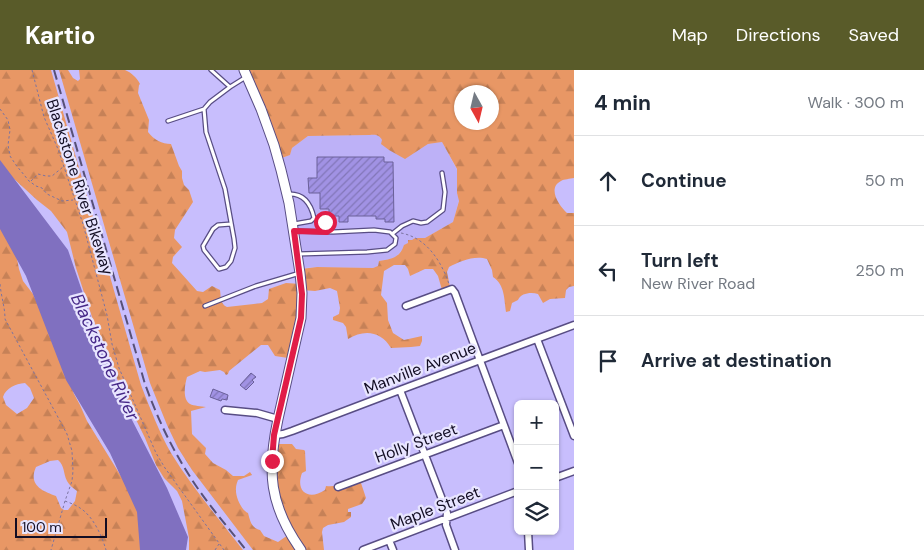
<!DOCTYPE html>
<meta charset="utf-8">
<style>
body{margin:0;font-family:"DM Sans",sans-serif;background:#f2f2f3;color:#1f2937}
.controls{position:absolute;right:15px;bottom:15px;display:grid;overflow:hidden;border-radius:8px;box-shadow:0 1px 4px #0004}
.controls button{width:45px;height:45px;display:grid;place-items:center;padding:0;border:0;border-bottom:1px solid #e0e1e3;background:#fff;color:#1f2937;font:25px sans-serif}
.compass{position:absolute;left:454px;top:15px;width:45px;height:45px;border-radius:50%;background:#fff;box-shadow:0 1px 4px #0004;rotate:172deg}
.scale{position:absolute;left:15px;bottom:12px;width:92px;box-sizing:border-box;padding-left:5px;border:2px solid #120d23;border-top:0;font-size:14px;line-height:18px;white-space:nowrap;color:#120d23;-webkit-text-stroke:4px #e8e5ff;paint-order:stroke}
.stop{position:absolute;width:15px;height:15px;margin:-11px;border:4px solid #e11d48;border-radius:50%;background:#fff}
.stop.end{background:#e11d48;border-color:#fff;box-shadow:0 1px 5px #0008}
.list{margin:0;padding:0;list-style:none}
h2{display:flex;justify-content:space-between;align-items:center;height:65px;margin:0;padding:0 20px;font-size:21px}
h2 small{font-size:16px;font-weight:400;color:#747a83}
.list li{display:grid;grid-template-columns:32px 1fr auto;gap:15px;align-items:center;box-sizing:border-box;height:90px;padding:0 20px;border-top:1px solid #e0e1e3}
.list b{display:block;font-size:19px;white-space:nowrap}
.list p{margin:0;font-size:16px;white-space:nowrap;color:#747a83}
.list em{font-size:16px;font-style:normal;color:#747a83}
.icon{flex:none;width:28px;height:28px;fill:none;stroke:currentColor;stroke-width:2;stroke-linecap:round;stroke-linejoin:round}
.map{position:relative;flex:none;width:574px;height:480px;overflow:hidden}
header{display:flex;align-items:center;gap:30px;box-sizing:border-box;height:70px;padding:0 25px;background:#595b29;color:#fff}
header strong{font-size:24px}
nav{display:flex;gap:28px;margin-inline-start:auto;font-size:18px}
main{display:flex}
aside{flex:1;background:#fff}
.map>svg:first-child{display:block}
</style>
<header>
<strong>Kartio</strong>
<nav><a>Map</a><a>Directions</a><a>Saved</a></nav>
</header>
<main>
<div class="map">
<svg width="574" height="480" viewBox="0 0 574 480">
<defs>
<pattern id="forest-firs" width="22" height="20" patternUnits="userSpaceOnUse" patternTransform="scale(1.25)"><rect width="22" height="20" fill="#e89765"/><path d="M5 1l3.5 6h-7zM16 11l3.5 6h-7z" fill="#c68157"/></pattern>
<pattern id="building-hatch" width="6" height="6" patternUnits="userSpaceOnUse" patternTransform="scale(1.25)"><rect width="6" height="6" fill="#a192e4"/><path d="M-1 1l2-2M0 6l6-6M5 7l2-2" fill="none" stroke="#8276b8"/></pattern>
</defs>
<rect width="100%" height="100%" fill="#c8befd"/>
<path fill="#bdb1f7" d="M374 64 381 67 382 70 412 84 428 74 442 72 457 100V123L459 130 453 152 425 168H415L408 173 395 188 379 191 378 196 373 198 317 197 303 198 282 88 290 85 292 78 308 66 370 65Z"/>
<path fill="url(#forest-firs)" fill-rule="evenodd" d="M0 0H51L141 315C150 338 159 362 171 383 192 417 218 448 243 480H189V468L182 431 177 421 164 408 156 395 145 368 122 321 92 247 76 198 67 162 51 141 37 130 0 96Z
M59 0H68L73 8 78 11 80 9 79 0H125C132 3 137 8 140 14L139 15 138 23 149 50 148 62C154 70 162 74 171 74L179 96 182 101V108L184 115 189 120 193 132 175 160 174 168 182 177 173 187 172 193 197 221 203 222 212 216 220 220C221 227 220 234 227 237L262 233 268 229 269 219 286 213 301 214V199L317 197 373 198 378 196 379 191C391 189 400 188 404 175L408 173V170H412L415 168H425L453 152 459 131 457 123V99L442 72 428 74 405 89 389 80 381 74 382 70C380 65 375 64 370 65L308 66 292 78 290 85 279 89 245 0H574V108C570 109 564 109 561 111 547 118 559 136 567 143H574V216L569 217 566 220 565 228 550 229 543 233 538 224C531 222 521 223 518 230L512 233 510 241 506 242C504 229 505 215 493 207L492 200 487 189C475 185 460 191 449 197L447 202 450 217 442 220 438 206 433 199H425L410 206 408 199 405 195H394L384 201 381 225 387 233 388 250 393 263 404 270 422 266V271L420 276 411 277 391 278C381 261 364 259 348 269L346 257 343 253 333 250V247L339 244 340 238 337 221 330 218 315 221 302 220 300 247 288 288 275 286 268 275H261L229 301 228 304 226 305 224 302 220 300 205 302 200 301 187 307C185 314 182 329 190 334 194 336 201 336 206 337L191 341 192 364 206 378 205 384 213 393 226 400 233 406H244L250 402 252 405 238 410C237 413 236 415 236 418 235 426 241 440 248 443 250 450 251 458 260 460L264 466 278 472 291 463 276 429 274 374H292L296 379 304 380 305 381 306 401 302 403C295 422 309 431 325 420L326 416C337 418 349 411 359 407L366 428 362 434 348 439V442H351V447L344 452 328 455 323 458 322 462 324 480H253L192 400 178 378 167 355 150 313ZM462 22H492V52H462Z
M0 152 16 184 19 199 23 211 33 224 55 272 74 324 80 335 87 351 143 442 148 480H0ZM25 313 30 318 34 328 27 338 17 344 6 335 3 327C6 318 15 314 25 313ZM58 390C65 396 63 403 67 411 69 415 73 418 77 421L75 431 68 440H64L61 438 56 426C42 421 28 415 36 397L50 391Z"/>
<path fill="#8070c0" d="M0 90 68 180 103 282 132 350 167 418 188 467 186 480H140L137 442 110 383 66 310 26 206 0 159Z"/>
<path fill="url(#building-hatch)" stroke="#6a6099" d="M317 87H384V92H393L394 152H385V149H376V146H348V152H339V146H329V139H320V123H309L308 108H317Z
M251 303 256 307 252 310 254 312 246 320 240 315Z
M213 319 228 325 227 330 222 329 221 331 210 327Z"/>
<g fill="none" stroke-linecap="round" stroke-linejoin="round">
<defs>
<path id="lane" d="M211 0 230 17 210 32 204 39 206 62 225 119 234 169 235 178 231 191 226 197 219 199 204 180 203 176 213 159 218 155 231 154
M230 17 246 7
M168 51 204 39
M288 124C304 123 311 134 314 148
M294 154 311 151 314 148C324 150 327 151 327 162
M295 161 333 162 374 160 390 162 396 168 395 174 387 180 367 182 298 184
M392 164 402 156 413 151 421 153 427 152 443 140 445 122 442 103
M205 236 256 216 300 203"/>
<path id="street" d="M406 236 452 219 455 223 518 393
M537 269 574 366
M400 320 445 437 447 443 446 455 455 480
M225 340 257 343 278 349
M275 365 283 364 292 361 400 320 574 255
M555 408 574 401
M338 417 504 355
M528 461 529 480
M389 470 393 480
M363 480 518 421"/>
<path id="secondary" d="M244 0 261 39 274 75 281 100 289 133 300 203 302 223 301 248 278 349C267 401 269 435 301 480"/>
</defs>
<use href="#lane" stroke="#584d84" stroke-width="5.5"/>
<use href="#street" stroke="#584d84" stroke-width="9"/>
<use href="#secondary" stroke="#584d84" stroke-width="11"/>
<path stroke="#7b73a0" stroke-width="1" stroke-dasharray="2.5 2.5" stroke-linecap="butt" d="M32 0 44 47 58 79 83 154 107 245 112 274 119 298 156 383 165 398 224 480
M0 39 8 50 10 60 8 75 10 86 16 95 29 111 36 116 42 118 47 124 62 131 73 130
M31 111 38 104 46 106H52L63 97
M401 163C427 168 441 191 449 214
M0 214C1 226 5 237 5 249L67 364 72 381 73 401 72 411 65 431 51 480
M65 431C70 433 76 435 80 438 93 446 102 466 106 480
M215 480 219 474"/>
<use href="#lane" stroke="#fff" stroke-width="3"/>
<use href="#street" stroke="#fff" stroke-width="6"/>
<use href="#secondary" stroke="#fff" stroke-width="9"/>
<path stroke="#585177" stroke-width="2" stroke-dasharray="10 5" stroke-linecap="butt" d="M54 0 145 314C157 347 171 377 189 405 205 431 227 456 246 480"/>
</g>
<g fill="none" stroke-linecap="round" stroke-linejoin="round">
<path stroke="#e11d48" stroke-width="6" d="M272 391 274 365 301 248 302 224 294 161 327 162V156L325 152"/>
</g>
<g text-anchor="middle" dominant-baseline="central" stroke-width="4.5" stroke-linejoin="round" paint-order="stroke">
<g font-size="16" fill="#120d23" stroke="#e8e5ff">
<text transform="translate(80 117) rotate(72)">Blackstone River Bikeway</text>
<text transform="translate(420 298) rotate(-21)">Manville Avenue</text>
<text transform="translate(416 373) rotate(-20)">Holly Street</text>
<text transform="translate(435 438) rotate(-21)">Maple Street</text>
</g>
<g font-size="18" font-style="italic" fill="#462888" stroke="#e8e5ff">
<text transform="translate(105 287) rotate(65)">Blackstone River</text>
</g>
</g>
</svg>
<div class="controls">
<button>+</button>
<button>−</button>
<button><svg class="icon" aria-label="layers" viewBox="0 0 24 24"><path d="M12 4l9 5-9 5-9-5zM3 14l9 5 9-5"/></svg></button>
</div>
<svg class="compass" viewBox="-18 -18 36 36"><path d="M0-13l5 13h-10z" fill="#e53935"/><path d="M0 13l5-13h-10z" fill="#747a83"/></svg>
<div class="scale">100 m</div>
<div class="stop" style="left:325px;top:152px"></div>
<div class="stop end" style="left:272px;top:391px"></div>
</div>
<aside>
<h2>4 min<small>Walk · 300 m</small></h2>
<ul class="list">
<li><svg class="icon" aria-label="ahead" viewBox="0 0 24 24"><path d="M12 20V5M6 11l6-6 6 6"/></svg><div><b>Continue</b></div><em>50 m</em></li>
<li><svg class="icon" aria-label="left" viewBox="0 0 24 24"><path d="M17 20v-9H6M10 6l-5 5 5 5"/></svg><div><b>Turn left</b><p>New River Road</p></div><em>250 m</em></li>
<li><svg class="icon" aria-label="arrive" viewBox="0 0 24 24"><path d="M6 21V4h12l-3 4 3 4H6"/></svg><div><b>Arrive at destination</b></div></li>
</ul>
</aside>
</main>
